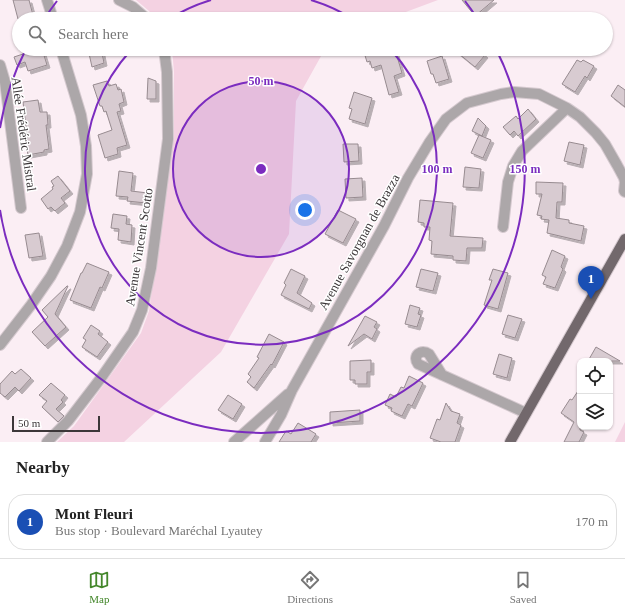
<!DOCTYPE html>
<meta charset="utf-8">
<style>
body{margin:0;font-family:"Times New Roman",serif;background:#f6f6f6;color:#222}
.controls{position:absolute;right:12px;bottom:12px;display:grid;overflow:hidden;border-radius:8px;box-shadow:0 1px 3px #0004}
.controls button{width:36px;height:36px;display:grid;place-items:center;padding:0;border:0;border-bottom:1px solid #e0e0e0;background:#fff;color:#222;font:20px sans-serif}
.scale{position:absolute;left:12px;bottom:10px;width:88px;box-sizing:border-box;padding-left:4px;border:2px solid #3c3739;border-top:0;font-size:11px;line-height:14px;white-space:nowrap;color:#3c3739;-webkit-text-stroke:3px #fff;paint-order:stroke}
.you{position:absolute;left:305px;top:210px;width:14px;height:14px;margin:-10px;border:3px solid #fff;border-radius:50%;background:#1a73e8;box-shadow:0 0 0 6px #1a73e833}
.badge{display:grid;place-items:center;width:26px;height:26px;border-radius:50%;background:#44872b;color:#fff;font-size:13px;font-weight:700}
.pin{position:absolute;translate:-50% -33px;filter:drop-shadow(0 1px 2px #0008)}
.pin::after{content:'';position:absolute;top:21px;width:14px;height:12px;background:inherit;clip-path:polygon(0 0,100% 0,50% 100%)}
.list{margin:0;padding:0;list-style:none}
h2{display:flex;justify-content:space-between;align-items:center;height:52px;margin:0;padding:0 16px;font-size:17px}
h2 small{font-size:13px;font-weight:400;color:#767676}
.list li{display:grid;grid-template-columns:26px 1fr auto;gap:12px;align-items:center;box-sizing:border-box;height:56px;margin:0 8px 8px;padding:0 8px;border:1px solid #e0e0e0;border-radius:16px}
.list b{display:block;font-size:15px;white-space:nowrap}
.list p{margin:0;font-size:13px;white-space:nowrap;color:#767676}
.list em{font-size:13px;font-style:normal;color:#767676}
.icon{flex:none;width:22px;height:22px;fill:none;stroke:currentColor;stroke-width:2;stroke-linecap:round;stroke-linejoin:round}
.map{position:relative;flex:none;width:625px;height:442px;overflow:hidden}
.search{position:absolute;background:#fff;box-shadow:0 1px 3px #0004;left:12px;right:12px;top:12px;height:44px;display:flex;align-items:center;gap:10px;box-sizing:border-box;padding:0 14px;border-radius:22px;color:#767676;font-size:15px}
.sheet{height:116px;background:#fff}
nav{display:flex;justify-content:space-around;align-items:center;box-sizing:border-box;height:56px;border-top:1px solid #e0e0e0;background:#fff;font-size:11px;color:#767676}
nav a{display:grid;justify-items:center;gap:2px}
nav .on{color:#44872b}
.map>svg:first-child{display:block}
</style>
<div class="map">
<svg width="625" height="442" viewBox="0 0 625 442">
<defs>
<filter id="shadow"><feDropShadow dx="3" dy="3" stdDeviation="0" flood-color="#0004"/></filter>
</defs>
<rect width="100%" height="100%" fill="#fbeef4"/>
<path fill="#f4d2e2" d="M136 0H438L387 19H155L149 11Z
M172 49H325L296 101 289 234 221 352 124 442H57L74 426 141 333 149 311 174 137V72Z
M625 422V442H615Z"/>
<path fill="#d8cbd1" stroke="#978b90" filter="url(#shadow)" d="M13 0H29L34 19H18Z
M462 0H494L475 16Z
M42 49 47 65 28 71 25 62 17 65 14 57 32 51V53Z
M88 49H99L100 53H102L104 63 92 67Z
M363 49H387L388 55 396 53 402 73 394 76 399 92 389 95 381 65 372 68 370 61 367 62Z
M453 49H478L485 55 475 67Z
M442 56 449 79 436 83 433 74H431L427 61Z
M577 60 581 62 583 60 594 66 587 78 585 76 575 92 562 84Z
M148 78 156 81V99H147Z
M107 81 109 86 116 84 118 90 121 89 124 102 119 104 121 111 117 112 127 145 117 148 118 154 105 158 98 135 112 130 106 111 104 112 102 106H100L93 85Z
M618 85 625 90V107L611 96Z
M354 92 372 98 365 124 349 119 352 109 349 108Z
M38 100 40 112H47L48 125H46L49 149 44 150V152L28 155 26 144H28L23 102Z
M528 109 536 119 518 136 514 131 510 135 503 127 516 116 518 119Z
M478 118 486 126 482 136 472 131Z
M479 135 491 140 483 158 471 153Z
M569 142 584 145 580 165 564 161Z
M343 144H358L359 161 344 162Z
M465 167 481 169 479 188 463 187Z
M119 171 133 173 131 191 148 193 146 203 127 201 128 197 116 196Z
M58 176 70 191 61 198 65 203 55 211 51 207 48 209 41 199 53 189 52 187 54 186 51 181Z
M362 178 363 197 346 198 345 179Z
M536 182 563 183 562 202H557L556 218 569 220V223L584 226 581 241 547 233 549 220 541 219 542 216 537 215 542 194H536Z
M420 200 453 203 450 236 483 238 482 248H467L466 261 453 260V256L431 254 432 241 429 240 430 227H424V223L418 222Z
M338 210 356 219 343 243 325 234Z
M113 214 127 216 126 224 132 225 131 242 118 240 119 229 111 228Z
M39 233 43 256 29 258 25 235Z
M552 250 565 256 561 267 563 269 555 288 543 284 546 277 542 275Z
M87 263 109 272 102 288 100 287 91 308 70 300 81 273H82Z
M291 269 305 276 297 293 312 303 309 309 281 295 286 285 284 283Z
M421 269 438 273 433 291 416 287Z
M493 269 508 273 498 309 484 305 492 280H489Z
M67 286H68L55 314 66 327 45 346 32 332 48 317 42 310Z
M410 305 420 308 418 314 421 315 417 327 405 324Z
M508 315 522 319 515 338 502 334Z
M365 316 377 322 374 327 377 329 372 339 364 334 348 346Z
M91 325 100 331 98 334 108 342 97 357 82 347 86 340 83 338Z
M269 334 284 342 272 365 271 364 254 388 247 382 251 377 248 374 259 358 257 357Z
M596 347 620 361H588Z
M499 354 512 358 507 378 493 374Z
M371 360V372H367V384H355V380H350V361Z
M21 369 31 378 19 391 15 387 5 397 0 393V384L12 371 15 374Z
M409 376 423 383 412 406 408 404 402 416 391 411 392 408 385 405 390 394 396 397 401 387 404 388Z
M51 383 65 395 61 400 63 402 56 409 64 416 58 422 42 407 47 401 39 395Z
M580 388V430L584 432 579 442H564L574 422 561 413 570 399 572 400Z
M228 395 242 404 233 419 218 410Z
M446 403 451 411 460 414 457 423 461 425 455 442H441L430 438 437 419 440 420Z
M360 410V421L330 423V412Z
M298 423 316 434 311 442H279L286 431 291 434Z"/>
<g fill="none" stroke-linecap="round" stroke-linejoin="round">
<defs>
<path id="minor" d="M47 0 53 19
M119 0 133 7 147 19
M0 65 5 82 21 208
M503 227 508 182 513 166 522 151 567 108
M0 345 31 305 51 276 67 246 80 212 87 174 86 146 81 115 61 49
M442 375 429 354C421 348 412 356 418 364L526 413
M47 442 68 421 101 378 133 332 142 310 151 268 168 139 167 72 164 49
M234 442 288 394
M265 442 281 415 292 390 384 226 408 178 429 143 446 119 467 103 501 94 514 92 539 94 567 108 580 117 596 133 605 144 617 165 624 178 625 182 624 191 625 192"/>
<path id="major" d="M510 442 625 239"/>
</defs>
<use href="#minor" stroke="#d5c9cf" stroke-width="12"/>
<use href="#major" stroke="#d5c9cf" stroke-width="12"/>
<use href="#minor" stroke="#aca7a9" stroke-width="10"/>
<use href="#major" stroke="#72686c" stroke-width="10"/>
</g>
<circle cx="261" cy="169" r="88" fill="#7b2cbf" fill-opacity=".12"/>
<g fill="none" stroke="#7b2cbf" stroke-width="2">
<circle cx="261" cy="169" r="88"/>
<path d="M169 19A176 176 0 0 1 211 0M311 0A176 176 0 0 1 353 19M391 50A176 176 0 1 1 131 50"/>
<path d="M0 128A264 264 0 0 1 26 49M45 18A264 264 0 0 1 57 1M465 1A264 264 0 0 1 477 18M496 49A264 264 0 1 1 0 210"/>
</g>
<g text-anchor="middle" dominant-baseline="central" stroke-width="3" stroke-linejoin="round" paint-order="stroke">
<g font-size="13" fill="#3c3739" stroke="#fff">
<text transform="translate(24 134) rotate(82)">Allée Frédéric Mistral</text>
<text transform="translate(359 242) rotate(-61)">Avenue Savorgnan de Brazza</text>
<text transform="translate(139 247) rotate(-81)">Avenue Vincent Scotto</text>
</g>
</g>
<circle cx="261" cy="169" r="6" fill="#7b2cbf" stroke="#fff" stroke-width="2"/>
<g font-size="12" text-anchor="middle" font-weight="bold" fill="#7b2cbf" stroke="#fff" stroke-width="3" stroke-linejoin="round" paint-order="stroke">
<text x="261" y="85">50 m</text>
<text x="437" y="173">100 m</text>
<text x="525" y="173">150 m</text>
</g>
</svg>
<div class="controls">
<button><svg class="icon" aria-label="locate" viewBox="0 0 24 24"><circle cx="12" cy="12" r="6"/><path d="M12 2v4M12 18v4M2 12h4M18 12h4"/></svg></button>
<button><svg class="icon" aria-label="layers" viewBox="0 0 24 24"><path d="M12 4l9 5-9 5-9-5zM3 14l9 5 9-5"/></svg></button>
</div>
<div class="scale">50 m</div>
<div class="you"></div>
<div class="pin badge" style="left:591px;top:299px;background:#1a4fb4">1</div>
<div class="search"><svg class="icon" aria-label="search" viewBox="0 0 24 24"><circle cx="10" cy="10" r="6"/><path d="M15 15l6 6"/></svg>Search here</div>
</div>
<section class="sheet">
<h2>Nearby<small></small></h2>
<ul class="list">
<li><span class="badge" style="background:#1a4fb4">1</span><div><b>Mont Fleuri</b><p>Bus stop · Boulevard Maréchal Lyautey</p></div><em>170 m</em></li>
</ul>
</section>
<nav>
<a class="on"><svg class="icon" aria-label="map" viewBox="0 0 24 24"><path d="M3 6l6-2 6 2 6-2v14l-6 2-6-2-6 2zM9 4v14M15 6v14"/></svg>Map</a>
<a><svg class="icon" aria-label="directions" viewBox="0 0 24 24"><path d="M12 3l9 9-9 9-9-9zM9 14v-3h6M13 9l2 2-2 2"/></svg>Directions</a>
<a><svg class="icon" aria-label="saved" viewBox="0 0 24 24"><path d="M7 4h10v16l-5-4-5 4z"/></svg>Saved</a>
</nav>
